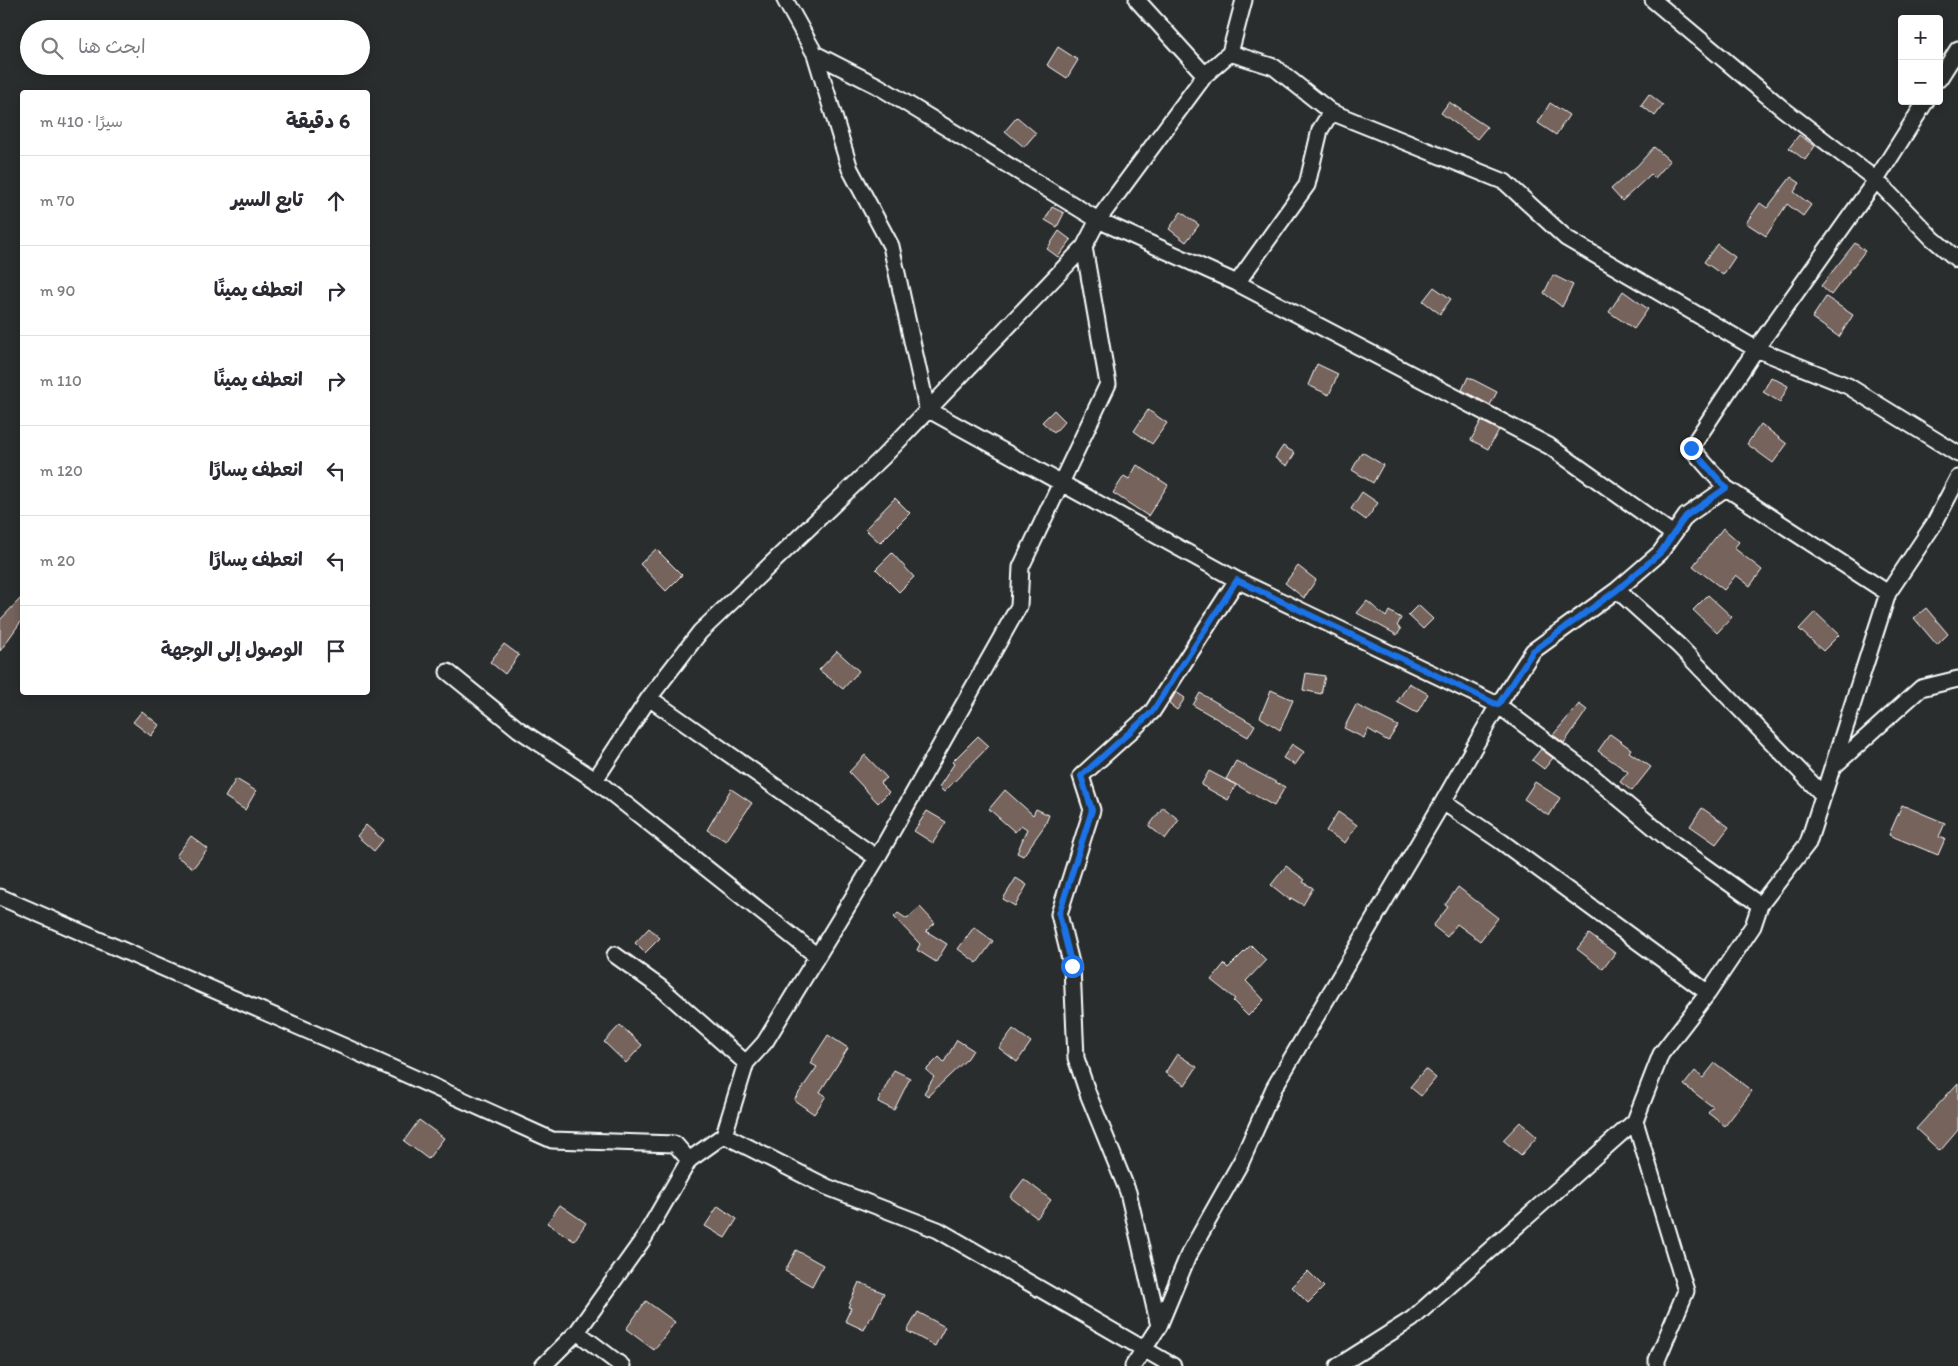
<!DOCTYPE html>
<html lang="ar">
<meta charset="utf-8">
<style>
body{margin:0;font-family:Itim,"Playpen Sans Arabic",sans-serif;background:#f7f7f7;color:#2b2b33;direction:rtl}
.controls{position:absolute;right:15px;top:15px;display:grid;overflow:hidden;border-radius:5px;box-shadow:0 2px 12px #0003}
.controls button{width:45px;height:45px;display:grid;place-items:center;padding:0;border:0;border-bottom:1px solid #e1e1e2;background:#fff;color:#2b2b33;font:25px sans-serif}
.stop{position:absolute;width:15px;height:15px;margin:-11px;border:4px solid #1a73e8;border-radius:50%;background:#fff}
.stop.end{background:#1a73e8;border-color:#fff;box-shadow:0 1px 5px #0008}
.list{margin:0;padding:0;list-style:none}
h2{display:flex;justify-content:space-between;align-items:center;height:65px;margin:0;padding:0 20px;font-size:21px}
h2 small{font-size:16px;font-weight:400;color:#7c7c81}
.list li{display:grid;grid-template-columns:32px 1fr auto;gap:15px;align-items:center;box-sizing:border-box;height:90px;padding:0 20px;border-top:1px solid #e1e1e2}
.list b{display:block;font-size:19px;white-space:nowrap}
.list em{font-size:16px;font-style:normal;color:#7c7c81}
.icon{flex:none;width:28px;height:28px;fill:none;stroke:currentColor;stroke-width:2;stroke-linecap:round;stroke-linejoin:round}
.map{position:relative;flex:none;width:1958px;height:1366px;overflow:hidden;direction:ltr}
.search{position:absolute;background:#fff;box-shadow:0 2px 12px #0003;left:20px;top:20px;width:350px;height:55px;display:flex;align-items:center;gap:12px;box-sizing:border-box;padding:0 18px;border-radius:28px;color:#7c7c81;font-size:19px}
.panel{position:absolute;background:#fff;box-shadow:0 2px 12px #0003;left:20px;top:90px;width:350px;height:605px;border-radius:5px;direction:rtl}
.map>svg:first-child{display:block}
</style>
<div class="map">
<svg width="1958" height="1366" viewBox="0 0 1958 1366">
<rect width="100%" height="100%" fill="#2a2d2e"/>
<filter id="ink" filterUnits="userSpaceOnUse"><feTurbulence type="fractalNoise" baseFrequency=".02" numOctaves="2"/><feDisplacementMap in="SourceGraphic" scale="10" xChannelSelector="R" yChannelSelector="G"/><feConvolveMatrix kernelMatrix="1 2 1 2 8 2 1 2 1" color-interpolation-filters="sRGB"/></filter>
<g filter="url(#ink)">
<path fill="#74635b" stroke="#fff" d="M1058 47 1078 60 1067 78 1047 65Z
M1649 94 1663 105 1655 116 1641 105Z
M1449 102 1487 127 1477 139 1441 113Z
M1550 103 1569 115 1556 135 1538 123Z
M1017 117 1036 133 1024 147 1005 131Z
M1799 135 1815 146 1805 160 1789 148Z
M1654 147 1670 161 1655 178 1651 174 1622 201 1611 189 1638 165Z
M1791 177 1800 183 1794 192 1811 205 1803 216 1787 204 1766 236 1746 223 1760 203 1767 208Z
M1052 207 1064 213 1057 227 1045 220Z
M1181 212 1199 225 1186 242 1169 229Z
M1059 231 1071 240 1058 257 1047 249Z
M1855 243 1865 251 1831 295 1821 286Z
M1717 244 1735 257 1723 275 1704 262Z
M1553 275 1573 285 1562 307 1544 293Z
M1434 287 1451 299 1440 314 1423 301Z
M1623 291 1648 309 1634 329 1609 312Z
M1826 297 1853 315 1839 337 1812 318Z
M1317 364 1338 374 1329 395 1308 385Z
M1468 377 1497 392 1490 405 1462 390Z
M1771 377 1788 386 1780 402 1763 392Z
M1054 410 1065 421 1054 433 1042 422Z
M1148 410 1167 423 1152 444 1134 431Z
M1481 421 1499 430 1488 449 1471 440Z
M1761 424 1787 444 1773 463 1747 444Z
M1283 446 1295 453 1287 466 1275 458Z
M1362 452 1383 465 1373 483 1352 470Z
M1137 465 1168 485 1148 516 1113 493 1124 476 1129 479Z
M1362 492 1378 503 1366 520 1351 509Z
M895 498 910 513 880 543 865 529Z
M1723 528 1739 542 1734 548 1762 570 1750 586 1736 575 1724 590 1693 566Z
M656 549 682 575 666 591 640 564Z
M892 553 914 577 899 592 876 569Z
M1298 566 1316 580 1304 598 1285 583Z
M1708 595 1732 617 1717 633 1693 610Z
M22 597V620L0 651V620Z
M1367 601 1386 617 1389 611 1401 618 1397 626 1401 629 1397 635 1357 613Z
M1418 605 1433 619 1423 629 1408 615Z
M1926 608 1948 634 1937 645 1914 618Z
M1815 612 1839 635 1823 651 1799 629Z
M504 644 519 655 505 674 490 662Z
M837 651 859 671 843 689 819 670Z
M1306 673 1325 676 1321 694 1303 690Z
M1409 683 1428 694 1417 713 1397 702Z
M1271 690 1293 700 1280 730 1260 717Z
M1176 692 1185 698 1177 710 1169 704Z
M1200 693 1255 725 1248 737 1193 705Z
M1579 704 1587 710 1564 743 1553 735Z
M1356 705 1398 726 1388 741 1368 729 1364 738 1344 728Z
M142 711 159 725 151 736 133 722Z
M1610 734 1631 749 1629 752 1651 767 1632 791 1620 782 1628 772 1598 751Z
M978 736 989 746 944 792 939 787 954 764 952 762Z
M1292 744 1304 752 1295 765 1283 758Z
M1541 749 1553 758 1544 769 1532 760Z
M865 755 887 778 880 783 889 792 878 803 849 772Z
M1236 761 1285 787 1274 806 1226 779Z
M1209 771 1236 785 1228 800 1201 785Z
M236 779 256 791 245 810 225 797Z
M1535 782 1560 798 1549 816 1524 799Z
M731 789 752 803 726 841 707 830Z
M1005 790 1033 815 1036 809 1049 815 1045 825 1023 856 1017 853 1027 829 1021 825 1015 832 989 809Z
M1902 805 1945 823 1939 837 1945 839 1938 855 1889 835Z
M1163 807 1179 820 1165 839 1149 826Z
M1702 808 1729 827 1716 844 1690 826Z
M927 811 946 822 933 843 914 831Z
M1338 812 1357 825 1345 843 1326 831Z
M366 825 383 840 374 851 357 836Z
M191 836 208 849 193 868 176 856Z
M1286 866 1305 880 1303 882 1313 888 1303 905 1291 898 1290 900 1271 885Z
M1016 878 1027 885 1015 906 1003 899Z
M1458 887 1498 918 1480 941 1457 924 1447 937 1433 926 1448 907 1445 905Z
M920 907 935 923 926 931 947 944 936 962 917 950 920 944 894 917 898 913 907 919Z
M974 927 993 941 977 963 958 949Z
M649 928 660 938 645 953 635 943Z
M1589 934 1615 953 1603 969 1577 949Z
M1251 945 1266 960 1246 981 1264 1000 1248 1016 1233 1001 1235 999 1211 980 1224 964 1228 968Z
M620 1025 642 1045 626 1063 604 1042Z
M1013 1029 1031 1042 1017 1062 999 1048Z
M828 1035 848 1048 820 1092 826 1096 814 1114 794 1100 817 1067 810 1063Z
M957 1040 973 1050 968 1058 928 1096 924 1093 934 1077 926 1070 939 1057 944 1062Z
M1177 1054 1197 1067 1185 1085 1165 1073Z
M1715 1063 1752 1091 1725 1126 1708 1113 1713 1107 1684 1085 1695 1071 1703 1078Z
M1425 1069 1436 1078 1421 1096 1410 1087Z
M894 1070 910 1078 894 1110 878 1102Z
M1958 1083V1130L1940 1151 1916 1129Z
M419 1120 444 1138 428 1159 404 1141Z
M1520 1122 1537 1137 1521 1155 1503 1140Z
M1024 1179 1051 1200 1037 1218 1010 1197Z
M560 1205 586 1223 574 1241 547 1223Z
M718 1206 737 1219 725 1238 705 1226Z
M796 1250 823 1265 812 1286 785 1271Z
M1308 1271 1324 1287 1308 1303 1292 1287Z
M859 1282 884 1293 872 1318 870 1317 864 1330 845 1321 851 1308 848 1307Z
M646 1301 675 1322 654 1350 626 1329Z
M918 1312 945 1327 935 1346 907 1331Z"/>
<g fill="none" stroke-linecap="round" stroke-linejoin="round">
<defs>
<path id="minor" d="M785 0 815 54 850 169 891 246 927 409 1237 580
M1137 0 1205 75
M1653 0 1783 109 1876 180 1932 238 1958 260
M1230 53 1274 67 1331 112 1505 182 1566 238 1756 349 1848 386 1958 454
M815 54 878 86 1098 220 1237 283
M1939 79 1958 49
M1331 112 1320 130 1307 185 1237 283 1549 446 1673 534
M1617 590 1679 646 1823 795
M1888 593 1726 488 1691 448 1756 349 1876 180 1926 101
M448 672 518 729 595 780 817 956
M649 698 877 858
M1833 766 1888 593 1934 524 1958 478
M595 780 649 698 700 632 883 457 1084 247 1098 220 1205 75 1230 53 1244 0
M1443 802 1502 842 1708 993
M0 897 343 1046 552 1140 675 1144 689 1160
M615 955 661 988 746 1063
M1635 1121 1686 1291 1657 1360V1366
M724 1135 827 1187 938 1230 1173 1366
M1159 1326 1128 1192 1088 1094 1076 1058 1072 967 1059 914 1092 810 1081 776 1152 712 1237 580 1498 705 1591 775 1674 844 1760 905
M577 1332 622 1366
M543 1366 577 1332 644 1238 689 1160 724 1135 746 1063 765 1042 877 858 1019 606 1021 567 1108 384 1084 247
M1133 1366 1159 1326 1188 1256 1242 1160 1274 1088 1443 802 1498 705 1533 651 1617 590 1660 553 1686 516 1726 488
M1338 1366 1412 1319 1635 1121 1661 1054 1708 993 1753 926 1760 905 1808 843 1832 768 1921 688 1958 679"/>
</defs>
<use href="#minor" stroke="#fff" stroke-width="19"/>
<use href="#minor" stroke="#2a2d2e" stroke-width="15"/>
</g>
</g>
<g fill="none" stroke-linecap="round" stroke-linejoin="round" filter="url(#ink)">
<path stroke="#1a73e8" stroke-width="6" d="M1072 966 1059 914 1092 810 1081 776 1152 712 1237 580 1498 705 1533 651 1617 590 1660 553 1686 516 1726 488 1691 448"/>
</g>
</svg>
<div class="controls">
<button>+</button>
<button>−</button>
</div>
<div class="stop" style="left:1072px;top:966px"></div>
<div class="stop end" style="left:1691px;top:448px"></div>
<div class="search"><svg class="icon" aria-label="search" viewBox="0 0 24 24"><circle cx="10" cy="10" r="6"/><path d="M15 15l6 6"/></svg>ابحث هنا</div>
<section class="panel">
<h2>6 دقيقة<small>سيرًا · 410 m</small></h2>
<ul class="list">
<li><svg class="icon" aria-label="ahead" viewBox="0 0 24 24"><path d="M12 20V5M6 11l6-6 6 6"/></svg><div><b>تابع السير</b></div><em>70 m</em></li>
<li><svg class="icon" aria-label="right" viewBox="0 0 24 24"><path d="M7 20v-9h11M14 6l5 5-5 5"/></svg><div><b>انعطف يمينًا</b></div><em>90 m</em></li>
<li><svg class="icon" aria-label="right" viewBox="0 0 24 24"><path d="M7 20v-9h11M14 6l5 5-5 5"/></svg><div><b>انعطف يمينًا</b></div><em>110 m</em></li>
<li><svg class="icon" aria-label="left" viewBox="0 0 24 24"><path d="M17 20v-9H6M10 6l-5 5 5 5"/></svg><div><b>انعطف يسارًا</b></div><em>120 m</em></li>
<li><svg class="icon" aria-label="left" viewBox="0 0 24 24"><path d="M17 20v-9H6M10 6l-5 5 5 5"/></svg><div><b>انعطف يسارًا</b></div><em>20 m</em></li>
<li><svg class="icon" aria-label="arrive" viewBox="0 0 24 24"><path d="M6 21V4h12l-3 4 3 4H6"/></svg><div><b>الوصول إلى الوجهة</b></div></li>
</ul>
</section>
</div>
